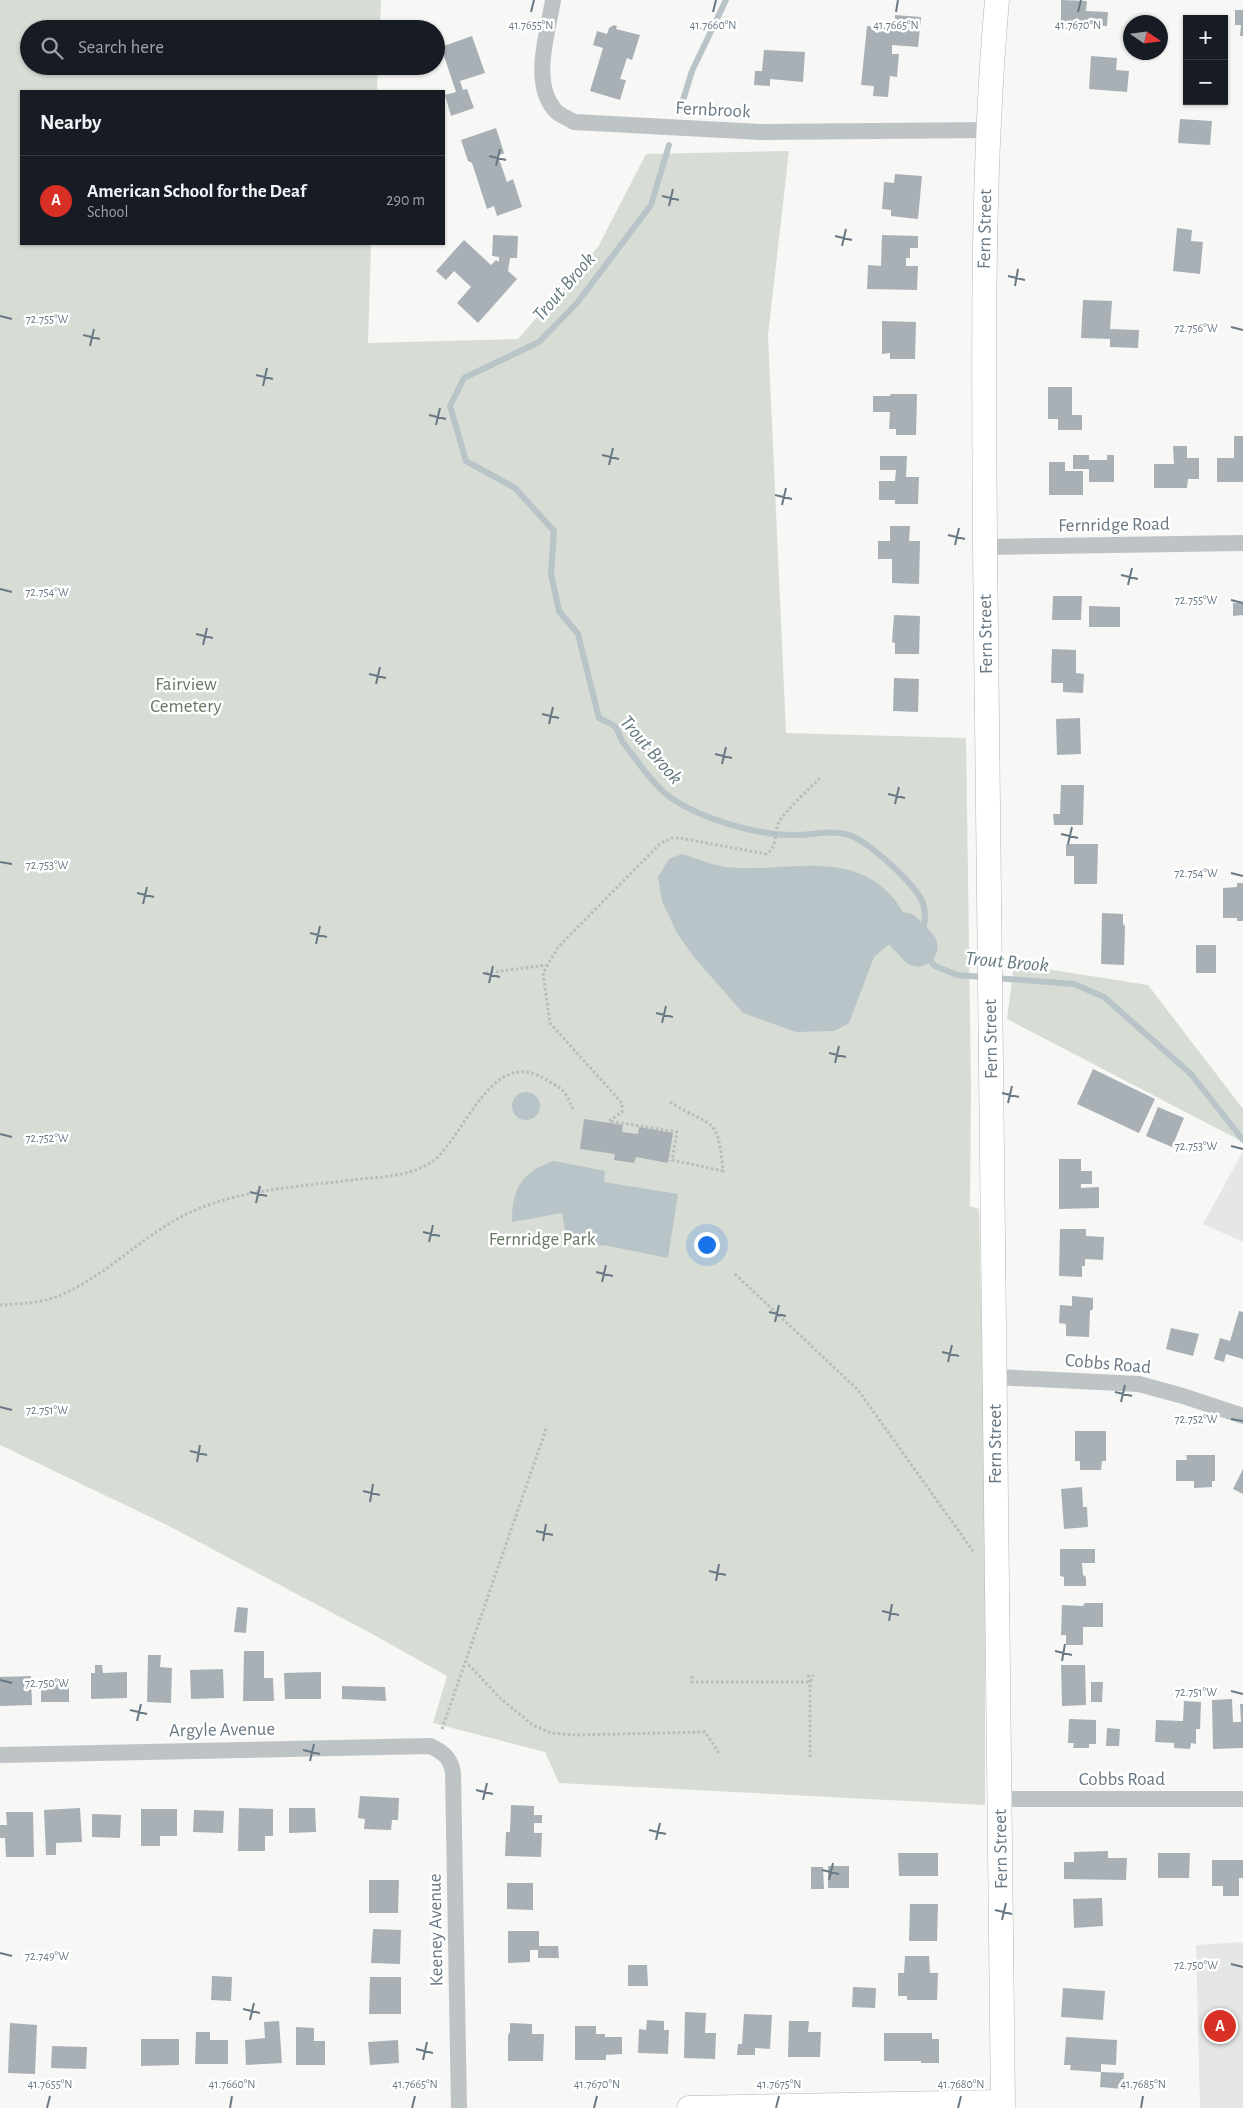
<!DOCTYPE html>
<meta charset="utf-8">
<style>
body{margin:0;font-family:"Alegreya Sans",sans-serif;background:#242831;color:#f1f3f6}
.controls{position:absolute;right:15px;top:15px;display:grid;overflow:hidden;border-radius:0px;box-shadow:0 1px 4px #0004}
.controls button{width:45px;height:45px;display:grid;place-items:center;padding:0;border:0;border-bottom:1px solid #363941;background:#171b24;color:#f1f3f6;font:25px sans-serif}
.compass{position:absolute;left:1123px;top:15px;width:45px;height:45px;border-radius:50%;background:#171b24;box-shadow:0 1px 4px #0004;rotate:103deg}
.you{position:absolute;left:706px;top:1244px;width:18px;height:18px;margin:-12px;border:4px solid #fff;border-radius:50%;background:#1a73e8;box-shadow:0 0 0 8px #1a73e833}
.badge{display:grid;place-items:center;width:32px;height:32px;border-radius:50%;background:#d93025;color:#fff;font-size:16px;font-weight:700}
.pin{position:absolute;translate:-50% -50%;border:2px solid #fff;box-shadow:0 1px 5px #0006}
.list{margin:0;padding:0;list-style:none}
h2{display:flex;justify-content:space-between;align-items:center;height:65px;margin:0;padding:0 20px;font-size:21px}
h2 small{font-size:16px;font-weight:400;color:#9ea1a6}
.list li{display:grid;grid-template-columns:32px 1fr auto;gap:15px;align-items:center;box-sizing:border-box;height:90px;padding:0 20px;border-top:1px solid #363941}
.list b{display:block;font-size:19px;white-space:nowrap}
.list p{margin:0;font-size:16px;white-space:nowrap;color:#9ea1a6}
.list em{font-size:16px;font-style:normal;color:#9ea1a6}
.icon{flex:none;width:28px;height:28px;fill:none;stroke:currentColor;stroke-width:2;stroke-linecap:round;stroke-linejoin:round}
.map{position:relative;flex:none;width:1243px;height:2108px;overflow:hidden}
.search{position:absolute;background:#171b24;box-shadow:0 1px 4px #0004;left:20px;top:20px;width:425px;height:55px;display:flex;align-items:center;gap:12px;box-sizing:border-box;padding:0 18px;border-radius:28px;color:#9ea1a6;font-size:19px}
.panel{position:absolute;background:#171b24;box-shadow:0 1px 4px #0004;left:20px;top:90px;width:425px;height:155px;border-radius:0px}
.map>svg:first-child{display:block}
</style>
<div class="map">
<svg width="1243" height="2108" viewBox="0 0 1243 2108">
<rect width="100%" height="100%" fill="#f7f7f5"/>
<path fill="#e5e6e6" d="M1243 1151V1242L1203 1224Z
M1243 1942V2108H1200L1196 1945Z"/>
<path fill="#d7dcd4" d="M0 0H381L380 29H29V66H378L377 91H21V244H371L368 343 518 339 598 247 646 154 789 151 768 335 786 733 966 738 971 1086 970 1206 979 1209 985 1492V1805L559 1783 545 1752 433 1723 447 1676 374 1635 169 1526 0 1445Z
M1014 964 1148 985 1243 1109V1142L1007 1019Z"/>
<path fill="#b8c4c8" d="M682 854C696 858 711 865 726 867 784 874 851 846 895 900 901 908 906 918 911 926L874 957 849 1023 834 1031 796 1032 743 1013 693 956 677 933 662 901 658 877 669 859Z
M512 1106a14 14 0 1 1 28 0a14 14 0 1 1-28 0Z
M554 1161 605 1171 604 1182 678 1194 668 1258 609 1246 567 1242 562 1213 512 1222C512 1189 522 1171 554 1161Z"/>
<g fill="none" stroke-linecap="round" stroke-linejoin="round">
<path stroke="#b8c4c8" stroke-width="6" d="M680 110 692 71 726 0
M669 145 651 205 577 303 539 342 464 378 450 406 466 461 515 488 554 531 551 574 559 611 578 634 599 718C604 721 612 723 615 727 619 730 619 737 622 741 635 758 654 786 671 798 702 819 756 835 793 835 811 836 831 829 849 835 867 840 921 888 924 907 927 921 922 934 918 947L935 966 957 975 1074 984 1104 997 1191 1074 1243 1140"/>
<path stroke="#b8c4c8" stroke-width="39" d="M904 932 918 947"/>
</g>
<path fill="#a8b0b5" d="M1061 0 1087 1 1086 11 1108 12 1107 26 1061 24Z
M1235 10H1243V36H1240L1241 25H1235Z
M895 15 921 17 918 47 892 45V54H899L897 77 890 76 888 97 873 96 874 86 861 85 867 26 894 29Z
M614 25 617 26 616 29 640 35 632 60 627 58 620 79 626 80 620 100 590 91 603 48 593 45 597 31 607 34 609 28Z
M472 36 485 73 460 81 463 90 467 89 474 108 451 116 445 95 456 92 441 47Z
M764 50 805 52 803 82 770 79V86L754 85 755 71H762Z
M1091 56 1117 58 1116 70 1129 71 1127 92 1089 89Z
M1180 119 1212 121 1210 145 1178 143Z
M496 128 504 153 498 156 507 182 513 179 522 207 497 216 494 206 487 209 472 163 468 161 461 140Z
M895 174 922 176 918 219 891 216V210L882 209 884 182 894 183Z
M1177 228 1192 230 1191 241 1203 242 1200 274 1173 271Z
M493 235 518 236 517 258H510L508 271 517 279 478 323 457 303 471 287 454 271 446 280 436 271 464 240 491 265 496 260 499 262V257L492 256Z
M882 235 918 236V248H910V258H906V266H918L917 290 867 289 868 265 881 266Z
M1083 300 1112 301 1110 329 1139 330 1138 348 1110 347V339L1081 338Z
M882 321 916 322 915 359H890V353L882 354Z
M1048 387H1072V415H1082V430H1058V419H1048Z
M891 394H917L916 435H896V429H889L890 412H873V396H890Z
M1234 436H1243V482H1217V458H1234Z
M1173 446H1187V458H1199V479H1188L1187 488H1154V464H1174Z
M1073 455H1089V460H1107V455H1114V482H1089V469H1073Z
M880 456H907L906 477H919L918 504H895V500H879V481H895L896 470H880Z
M1049 462H1065V471H1083V495H1049Z
M890 526H910L909 541H920L919 584 892 583V559H878V541H890Z
M1053 596H1082L1081 620H1052Z
M1233 603H1243V615L1233 616Z
M1089 606 1120 607V627H1089Z
M894 615 920 616 919 654H895V643L892 642Z
M1052 649 1076 650V673L1084 674 1083 693 1063 692V683H1051Z
M894 678 919 679 918 712 893 711Z
M1080 718 1081 754 1057 755 1056 719Z
M1061 785H1084L1083 825H1054L1053 814H1060Z
M1066 844H1098L1097 884H1074V856H1066Z
M1237 883H1243V921H1237V918H1223V888L1237 887Z
M1102 913 1123 914V924L1125 926 1124 965 1101 964Z
M1196 945H1216V973H1196Z
M1093 1069 1155 1099 1139 1133 1077 1104Z
M1158 1107 1184 1118 1172 1147 1146 1136Z
M584 1119 623 1125 622 1132 638 1134 639 1127 673 1133 668 1163 636 1157 634 1163 614 1160 615 1154 580 1149Z
M1059 1159H1081V1171H1092V1184H1081V1188L1099 1187V1208L1059 1209Z
M1060 1229H1086V1236L1104 1237 1103 1260 1085 1259V1266H1082V1277L1059 1276Z
M1072 1296 1093 1298V1309L1090 1311 1089 1337 1066 1336V1324L1059 1323 1060 1305 1072 1306Z
M1239 1311 1243 1312V1359L1226 1354 1224 1362 1214 1359 1220 1338 1230 1341Z
M1171 1328 1199 1334 1193 1356 1166 1349Z
M1075 1431H1106V1461H1102L1101 1470H1080V1461H1075Z
M1186 1455H1215V1481H1212V1487L1194 1488V1481H1176V1460H1187Z
M1243 1469V1494L1233 1489Z
M1082 1487 1083 1507H1087L1088 1527 1064 1529 1061 1489Z
M1060 1549H1095V1563H1082L1083 1575 1086 1577V1586H1064V1577L1060 1576Z
M1085 1603H1103V1627H1083V1645H1066V1635H1061L1062 1605 1083 1606Z
M237 1607 248 1608 246 1633 234 1632Z
M244 1651H264V1678H273L274 1701H243Z
M148 1655H161L160 1667 172 1668 171 1703 147 1702Z
M95 1665H102L103 1673 127 1672V1698L91 1699V1673H95Z
M1061 1665H1085L1086 1705 1062 1706Z
M223 1669 224 1698 191 1699 190 1670Z
M321 1672V1699H285L284 1673Z
M31 1676 32 1705 0 1706V1677Z
M41 1678H69V1702H41Z
M1091 1682H1103L1102 1702H1091Z
M342 1686 385 1687 386 1701 342 1699Z
M1232 1699 1233 1722H1241L1240 1704H1243V1748L1213 1749 1212 1700Z
M1184 1701 1201 1702 1200 1729H1196V1744L1191 1743 1190 1749 1174 1748V1743L1155 1742 1156 1720 1183 1721Z
M1069 1719 1096 1720V1744H1089V1748H1073L1074 1743H1068Z
M1107 1728 1120 1729 1119 1746H1106Z
M360 1796 399 1798 398 1820H392L391 1830 364 1829 365 1819 358 1818Z
M511 1805 534 1806V1815H542V1823H534V1833H542L541 1857 505 1856 506 1832H510Z
M80 1808 82 1842 56 1843V1855H46L44 1810Z
M239 1808 273 1809V1836H265V1851H238Z
M289 1808H315L316 1832 289 1833Z
M141 1809H177V1836H160V1846H141Z
M194 1810 224 1811 223 1833 193 1832Z
M6 1812H33L34 1857H6L5 1838H0V1825H7Z
M92 1814 121 1815 120 1838 92 1837Z
M1108 1851V1858H1127L1126 1880 1064 1879V1862H1074V1852Z
M898 1853H938V1876H899Z
M1158 1853H1190L1189 1878H1158Z
M1212 1860H1243V1878H1239V1896H1223V1886H1212Z
M828 1866H849V1888H828Z
M811 1867H823L824 1889H811Z
M369 1880H399L398 1913H369Z
M507 1883H533V1910L507 1909Z
M1102 1898 1103 1926 1074 1928 1073 1899Z
M910 1904H938L937 1941H909Z
M373 1929 401 1930 400 1964 371 1963Z
M508 1931H539V1946H558L559 1958H538V1950H530V1962L508 1963Z
M905 1956H929L930 1973H938L937 2000H907V1996H898V1973H904Z
M628 1965H647L648 1986H628Z
M212 1976 232 1977 231 2001 211 2000Z
M370 1977H401V2014H369Z
M853 1987 876 1988 875 2008 852 2007Z
M1063 1988 1105 1991 1103 2020 1061 2017Z
M685 2012 706 2013 705 2033H716L715 2059 684 2058Z
M744 2014 772 2015 770 2049 755 2048V2055H737L738 2044H742Z
M647 2020 664 2021V2030H669L668 2054 638 2053 639 2029 646 2030Z
M279 2021 282 2063 246 2065 245 2040 265 2038 264 2022Z
M789 2021H809L808 2032H821L820 2057H788Z
M10 2023 37 2025 35 2074 8 2073Z
M510 2023 532 2024V2034H544L543 2061H508V2035L510 2032Z
M575 2026H596V2034H605V2037H622V2054L606 2055V2060H575Z
M296 2027 314 2028V2041H325V2065H296Z
M196 2032H210V2040H228V2064H195Z
M884 2033H932V2039H939V2063H921V2061H884Z
M1066 2037 1117 2040 1116 2065 1101 2064V2072L1070 2070 1071 2065H1064Z
M141 2039H179V2065L141 2066Z
M398 2040 399 2063 370 2065 368 2042Z
M52 2046 87 2047 86 2069 51 2068Z
M1101 2072 1124 2073 1123 2089 1100 2087Z"/>
<g fill="none" stroke-linecap="round" stroke-linejoin="round">
<defs>
<path id="secondary" d="M997 0C981 182 984 364 985 547L1003 2108
M689 2108 1003 2102"/>
</defs>
<use href="#secondary" stroke="#b1b7bb" stroke-width="25"/>
<path stroke="#b9bcbe" stroke-width="3" stroke-dasharray="2.5 2.5" stroke-linecap="butt" d="M486 973 547 965
M670 1102C712 1129 718 1113 723 1171L672 1160 677 1132 609 1121 622 1112V1103L550 1023 543 973 558 947 661 843 672 838H680L766 854C779 847 773 832 779 822 785 811 810 788 820 778
M735 1274 858 1390 973 1551
M0 1305C21 1304 44 1303 63 1294 113 1272 149 1228 200 1208 251 1188 307 1186 360 1179 382 1177 407 1176 427 1165 462 1147 488 1046 543 1078 562 1089 564 1088 573 1109
M465 1661 501 1699 533 1725 551 1733 575 1735 705 1732 720 1755
M808 1675 810 1682V1757
M692 1676V1682H810L813 1675
M442 1729 546 1429"/>
<path stroke="#bec3c6" stroke-width="16" d="M553 0C548 33 531 81 554 109 558 115 568 118 574 122L760 132 988 130
M985 547 1243 543
M995 1377 1139 1384 1183 1396 1243 1416
M0 1755 430 1746C443 1752 451 1758 453 1773L459 2108
M1000 1799H1243"/>
<use href="#secondary" stroke="#fff" stroke-width="24"/>
</g>
<path fill="none" stroke="#687884" stroke-width="2" d="M531 12 534 0M713 12 716 0M896 12 898 0M1078 12 1081 0M489 156 506 160M496 166 500 149M662 196 679 200M669 206 673 189M835 236 852 240M842 246 846 229M1008 276 1025 280M1015 286 1018 269M0 316 12 319M1231 327 1243 330M83 335 100 339M90 346 94 329M256 375 273 379M263 386 267 368M429 415 446 419M436 425 440 408M602 455 619 459M609 465 613 448M775 495 792 499M782 505 786 488M948 535 965 539M955 545 959 528M1121 575 1138 579M1128 585 1132 568M0 589 12 592M1231 600 1243 603M196 634 213 638M203 645 207 628M369 674 386 678M376 684 380 667M542 714 559 718M549 724 553 707M715 754 732 758M722 764 726 747M888 794 905 798M895 804 899 787M1061 834 1078 838M1068 844 1072 827M0 862 12 864M1231 873 1243 876M137 893 154 897M143 904 147 887M310 933 327 937M316 944 320 926M483 973 500 977M489 983 493 966M656 1013 673 1017M662 1023 666 1006M829 1053 846 1057M835 1063 839 1046M1002 1093 1019 1097M1008 1103 1012 1086M0 1134 12 1137M1231 1146 1243 1149M250 1192 267 1196M256 1203 260 1186M423 1232 440 1236M429 1242 433 1225M596 1272 613 1276M602 1282 606 1265M769 1312 786 1316M775 1322 779 1305M942 1352 959 1356M948 1362 952 1345M1115 1392 1132 1396M1121 1402 1125 1385M0 1407 12 1410M1231 1419 1243 1421M190 1451 207 1455M197 1462 200 1445M363 1491 380 1495M370 1502 373 1484M536 1531 553 1535M543 1541 546 1524M709 1571 726 1575M716 1581 719 1564M882 1611 899 1615M889 1621 892 1604M1055 1651 1072 1655M1062 1661 1065 1644M0 1680 12 1683M1231 1691 1243 1694M130 1710 147 1714M137 1721 141 1704M303 1750 320 1754M310 1761 314 1744M476 1790 493 1794M483 1800 487 1783M649 1830 666 1834M656 1840 660 1823M822 1870 839 1874M829 1880 833 1863M995 1910 1012 1914M1002 1920 1006 1903M0 1953 12 1956M1231 1964 1243 1967M243 2009 260 2013M250 2020 254 2003M416 2049 433 2053M423 2060 427 2042M47 2108 50 2096M230 2108 232 2096M412 2108 415 2096M594 2108 597 2096M776 2108 779 2096M958 2108 961 2096M1141 2108 1143 2096"/>
<g text-anchor="middle" dominant-baseline="central" stroke-width="5" stroke-linejoin="round" paint-order="stroke">
<g font-size="19" fill="#687884" stroke="#fff">
<text transform="translate(713 110) rotate(3)">Fernbrook</text>
<text transform="translate(985 229) rotate(-89)">Fern Street</text>
<text transform="translate(1114 525) rotate(-1)">Fernridge Road</text>
<text transform="translate(986 634) rotate(-91)">Fern Street</text>
<text transform="translate(991 1039) rotate(-91)">Fern Street</text>
<text transform="translate(1108 1364) rotate(5)">Cobbs Road</text>
<text transform="translate(995 1444) rotate(-90)">Fern Street</text>
<text transform="translate(222 1730) rotate(-1)">Argyle Avenue</text>
<text x="1122" y="1779">Cobbs Road</text>
<text transform="translate(1001 1849) rotate(-91)">Fern Street</text>
<text transform="translate(436 1930) rotate(-91)">Keeney Avenue</text>
</g>
<g font-size="19" fill="#667762" stroke="#fff">
<text x="186" y="684">Fairview<tspan x="186" dy="22">Cemetery</tspan></text>
<text x="542" y="1239">Fernridge Park</text>
</g>
<g font-size="20" font-style="italic" fill="#637980" stroke="#fff">
<text transform="translate(564 287) rotate(-49)">Trout Brook</text>
<text transform="translate(651 750) rotate(49)">Trout Brook</text>
<text transform="translate(1007 962) rotate(5)">Trout Brook</text>
</g>
</g>
<g font-size="12" text-anchor="middle" fill="#687884" stroke="#fff" stroke-width="5" stroke-linejoin="round" paint-order="stroke">
<text x="531" y="29">41.7655°N</text>
<text x="713" y="29">41.7660°N</text>
<text x="896" y="29">41.7665°N</text>
<text x="1078" y="29">41.7670°N</text>
<text x="47" y="323">72.755°W</text>
<text x="1196" y="332">72.756°W</text>
<text x="47" y="596">72.754°W</text>
<text x="1196" y="604">72.755°W</text>
<text x="47" y="869">72.753°W</text>
<text x="1196" y="877">72.754°W</text>
<text x="47" y="1142">72.752°W</text>
<text x="1196" y="1150">72.753°W</text>
<text x="47" y="1414">72.751°W</text>
<text x="1196" y="1423">72.752°W</text>
<text x="47" y="1687">72.750°W</text>
<text x="1196" y="1696">72.751°W</text>
<text x="47" y="1960">72.749°W</text>
<text x="1196" y="1969">72.750°W</text>
<text x="50" y="2088">41.7655°N</text>
<text x="232" y="2088">41.7660°N</text>
<text x="415" y="2088">41.7665°N</text>
<text x="597" y="2088">41.7670°N</text>
<text x="779" y="2088">41.7675°N</text>
<text x="961" y="2088">41.7680°N</text>
<text x="1143" y="2088">41.7685°N</text>
</g>
</svg>
<div class="controls">
<button>+</button>
<button>−</button>
</div>
<svg class="compass" viewBox="-18 -18 36 36"><path d="M0-13l5 13h-10z" fill="#e53935"/><path d="M0 13l5-13h-10z" fill="#9ea1a6"/></svg>
<div class="you"></div>
<div class="pin badge" style="left:1220px;top:2026px">A</div>
<div class="search"><svg class="icon" aria-label="search" viewBox="0 0 24 24"><circle cx="10" cy="10" r="6"/><path d="M15 15l6 6"/></svg>Search here</div>
<section class="panel">
<h2>Nearby<small></small></h2>
<ul class="list">
<li><span class="badge">A</span><div><b>American School for the Deaf</b><p>School</p></div><em>290 m</em></li>
</ul>
</section>
</div>
